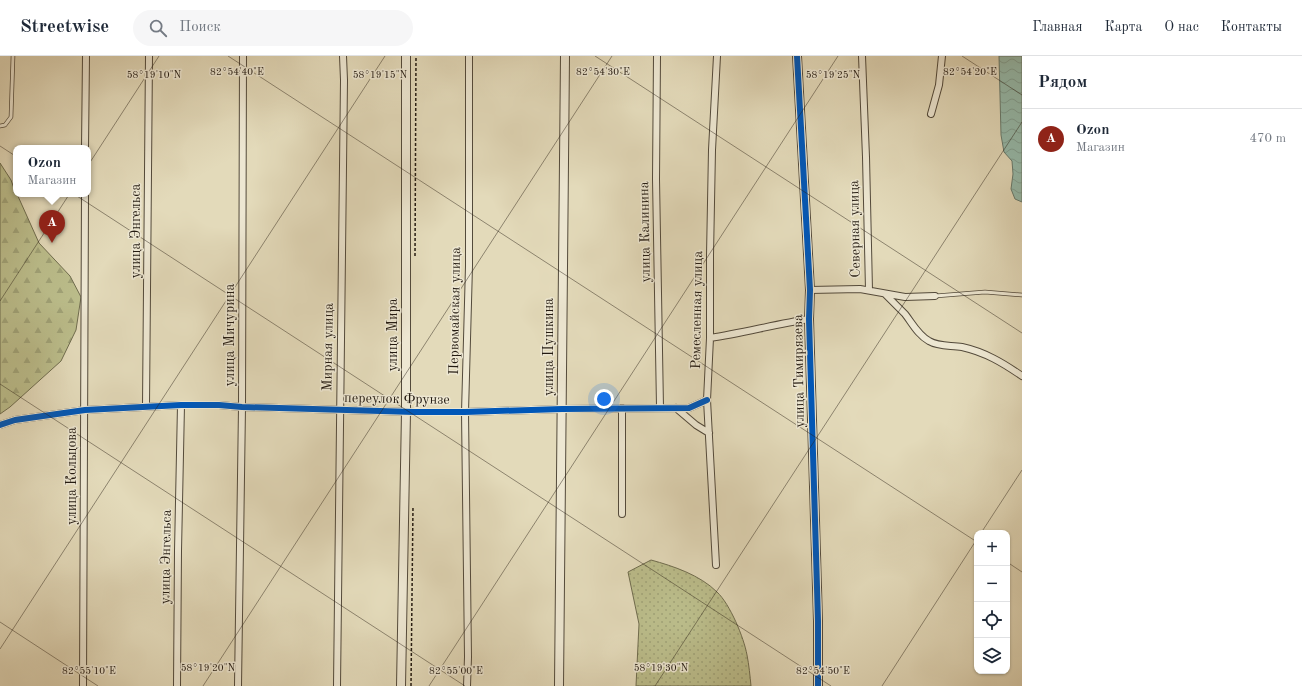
<!DOCTYPE html>
<html lang="ru">
<meta charset="utf-8">
<style>
body{margin:0;font-family:"Old Standard TT",serif;background:#f6f6f7;color:#1f2937}
.controls{position:absolute;right:12px;bottom:12px;display:grid;overflow:hidden;border-radius:8px;box-shadow:0 1px 3px #0004}
.controls button{width:36px;height:36px;display:grid;place-items:center;padding:0;border:0;border-bottom:1px solid #e0e1e3;background:#fff;color:#1f2937;font:20px sans-serif}
.you{position:absolute;left:604px;top:343px;width:14px;height:14px;margin:-10px;border:3px solid #fff;border-radius:50%;background:#1a73e8;box-shadow:0 0 0 6px #1a73e833}
.badge{display:grid;place-items:center;width:26px;height:26px;border-radius:50%;background:#8f2418;color:#fff;font-size:13px;font-weight:700}
.pin{position:absolute;translate:-50% -33px;filter:drop-shadow(0 1px 2px #0008)}
.pin::after{content:'';position:absolute;top:21px;width:14px;height:12px;background:inherit;clip-path:polygon(0 0,100% 0,50% 100%)}
.popup{position:absolute;left:13px;top:89px;width:78px;height:52px;box-sizing:border-box;display:grid;place-content:center;border-radius:8px;background:#fff;filter:drop-shadow(0 1px 3px #0005);font-size:13px;white-space:nowrap;color:#747a83}
.popup b{font-size:15px;color:#1f2937}
.popup::after{content:'';position:absolute;left:50%;top:100%;margin-left:-8px;border:8px solid transparent;border-top-color:#fff}
.list{margin:0;padding:0;list-style:none}
h2{display:flex;justify-content:space-between;align-items:center;height:52px;margin:0;padding:0 16px;font-size:17px}
h2 small{font-size:13px;font-weight:400;color:#747a83}
.list li{display:grid;grid-template-columns:26px 1fr auto;gap:12px;align-items:center;box-sizing:border-box;height:60px;padding:0 16px;border-top:1px solid #e0e1e3}
.list b{display:block;font-size:15px;white-space:nowrap}
.list p{margin:0;font-size:13px;white-space:nowrap;color:#747a83}
.list em{font-size:13px;font-style:normal;color:#747a83}
.icon{flex:none;width:22px;height:22px;fill:none;stroke:currentColor;stroke-width:2;stroke-linecap:round;stroke-linejoin:round}
.map{position:relative;flex:none;width:1022px;height:630px;overflow:hidden}
header{display:flex;align-items:center;gap:24px;box-sizing:border-box;height:56px;padding:0 20px;background:#fff;border-bottom:1px solid #e0e1e3}
header strong{font-size:19px}
nav{display:flex;gap:22px;margin-inline-start:auto;font-size:14px}
.search{width:280px;height:36px;background:#f6f6f7;display:flex;align-items:center;gap:10px;box-sizing:border-box;padding:0 14px;border-radius:22px;color:#747a83;font-size:15px}
main{display:flex}
aside{flex:1;background:#fff}
.map>svg:first-child{display:block}
</style>
<header>
<strong>Streetwise</strong>
<div class="search"><svg class="icon" aria-label="search" viewBox="0 0 24 24"><circle cx="10" cy="10" r="6"/><path d="M15 15l6 6"/></svg>Поиск</div>
<nav><a>Главная</a><a>Карта</a><a>О нас</a><a>Контакты</a></nav>
</header>
<main>
<div class="map">
<svg width="1022" height="630" viewBox="0 0 1022 630">
<defs>
<pattern id="grass-dots" width="8" height="8" patternUnits="userSpaceOnUse"><rect width="8" height="8" fill="#bbbd8b"/><path d="M2 2h.1M6 6h.1" fill="none" stroke="#a0a277" stroke-width="1.8" stroke-linecap="round"/></pattern>
<pattern id="forest-firs" width="22" height="20" patternUnits="userSpaceOnUse"><rect width="22" height="20" fill="#bbbd8b"/><path d="M5 1l3.5 6h-7zM16 11l3.5 6h-7z" fill="#a0a277"/></pattern>
<pattern id="water-waves" width="16" height="10" patternUnits="userSpaceOnUse"><rect width="16" height="10" fill="#96bbac"/><path d="M0 5q4-4 8 0t8 0" fill="none" stroke="#81a093"/></pattern>
</defs>
<rect width="100%" height="100%" fill="#e3daba"/>
<filter id="stains"><feTurbulence type="fractalNoise" baseFrequency=".005" numOctaves="4"/><feColorMatrix values="0 0 0 0 .2 0 0 0 0 .09 0 0 0 0 .02 0 0 0 .5 -.17"/></filter>
<radialGradient id="worn" r=".72"><stop offset=".6" stop-color="#630" stop-opacity="0"/><stop offset="1" stop-color="#630" stop-opacity=".3"/></radialGradient>
<path fill="url(#grass-dots)" stroke="#6f6c4e" d="M651 504C673 510 700 519 717 536 730 548 744 582 747 599 749 609 750 620 751 630H636L639 568 628 516Z"/>
<path fill="url(#forest-firs)" stroke="#6f6c4e" d="M0 107 11 124 16 138H17L39 187 70 220 81 241 76 274 61 305 10 351 0 358Z"/>
<path fill="url(#water-waves)" stroke="#687b6e" d="M999 0H1022V146L1015 143 1011 133 1013 118 1012 105 1004 96 1001 79Z"/>
<g fill="none" stroke-linecap="round" stroke-linejoin="round">
<defs>
<path id="service" d="M0 70 5 69 11 61 13 0
M935 240 985 236 1022 239"/>
<path id="minor" d="M657 0 656 123 660 351
M862 0 866 101 869 234
M931 58 939 29 942 0
M85 92 86 0
M810 234 860 233 905 241 935 240
M885 238C892 245 898 251 905 258 912 267 918 279 929 285 939 291 951 289 962 291 985 296 1003 307 1022 320
M710 282C743 277 776 268 809 263
M146 350 149 0
M622 352V458
M676 352 696 369 709 377
M0 369 15 364 85 354 181 349H219L242 351 414 356H465L562 353 689 352 707 344
M716 509 707 344 710 282V199L712 94 717 0
M83 630 85 138
M177 630 178 495 181 349
M238 630 242 351 243 0
M337 630 344 24 343 0
M467 630 468 601 465 356 469 210V0"/>
<path id="tertiary" d="M797 0 810 234 809 263 818 565V630
M401 630 406 356V0
M559 630 565 0"/>
</defs>
<use href="#service" stroke="#534a3b" stroke-width="4.5"/>
<use href="#minor" stroke="#534a3b" stroke-width="8"/>
<use href="#tertiary" stroke="#534a3b" stroke-width="10"/>
<path stroke="#231a11" stroke-width="1.5" stroke-dasharray="3 2" stroke-linecap="butt" d="M415 200 416 0
M411 630 413 450"/>
<use href="#service" stroke="#ede7d2" stroke-width="3"/>
<use href="#minor" stroke="#ede7d2" stroke-width="6"/>
<use href="#tertiary" stroke="#ede7d2" stroke-width="8"/>
<defs>
<path id="cycleway" d="M797 0 810 234 809 263 818 565V630
M0 369 15 364 85 354 181 349H219L242 351 414 356H465L562 353 689 352 707 344"/>
</defs>
<use href="#cycleway" stroke="#ede7d2" stroke-width="8"/>
<use href="#cycleway" stroke="#0057b8" stroke-width="6"/>
</g>
<path fill="none" stroke="#231a11" stroke-width="1" stroke-opacity="0.45" d="M228 0 977 486M595 0 1022 277M962 0 1022 39M0 90 831 630M0 245 159 0M0 328 465 630M981 477 1022 414M1007 506 1022 516M0 566 98 630M0 593 385 0M203 630 612 0M429 630 838 0M655 630 1022 66M882 630 977 483"/>
<g text-anchor="middle" dominant-baseline="central" stroke-width="3" stroke-linejoin="round" paint-order="stroke">
<g font-size="14" fill="#231a11" stroke="#ede7d2">
<text transform="translate(855 173) rotate(-91)">Северная улица</text>
<text transform="translate(136 175) rotate(-90)">улица Энгельса</text>
<text transform="translate(645 176) rotate(-91)">улица Калинина</text>
<text transform="translate(697 254) rotate(-89)">Ремесленная улица</text>
<text transform="translate(455 255) rotate(-89)">Первомайская улица</text>
<text transform="translate(230 279) rotate(-90)">улица Мичурина</text>
<text transform="translate(393 279) rotate(-90)">улица Мира</text>
<text transform="translate(328 291) rotate(-89)">Мирная улица</text>
<text transform="translate(549 291) rotate(-90)">улица Пушкина</text>
<text transform="translate(799 315) rotate(-91)">улица Тимирязева</text>
<text transform="translate(397 343) rotate(1)">переулок Фрунзе</text>
<text transform="translate(72 420) rotate(-90)">улица Кольцова</text>
<text transform="translate(166 501) rotate(-89)">улица Энгельса</text>
</g>
</g>
<g font-size="10" text-anchor="middle" fill="#231a11" stroke="#ede7d2" stroke-width="3" stroke-linejoin="round" paint-order="stroke">
<text x="237" y="19">82°54'40"E</text>
<text x="603" y="19">82°54'30"E</text>
<text x="970" y="19">82°54'20"E</text>
<text x="380" y="22">58°19'15"N</text>
<text x="154" y="22">58°19'10"N</text>
<text x="833" y="22">58°19'25"N</text>
<text x="208" y="615">58°19'20"N</text>
<text x="661" y="615">58°19'30"N</text>
<text x="89" y="618">82°55'10"E</text>
<text x="456" y="618">82°55'00"E</text>
<text x="823" y="618">82°54'50"E</text>
</g>
<rect width="100%" height="100%" filter="url(#stains)"/>
<rect width="100%" height="100%" fill="url(#worn)"/>
</svg>
<div class="controls">
<button>+</button>
<button>−</button>
<button><svg class="icon" aria-label="locate" viewBox="0 0 24 24"><circle cx="12" cy="12" r="6"/><path d="M12 2v4M12 18v4M2 12h4M18 12h4"/></svg></button>
<button><svg class="icon" aria-label="layers" viewBox="0 0 24 24"><path d="M12 4l9 5-9 5-9-5zM3 14l9 5 9-5"/></svg></button>
</div>
<div class="you"></div>
<div class="pin badge" style="left:52px;top:187px">A</div>
<div class="popup"><b>Ozon</b>Магазин</div>
</div>
<aside>
<h2>Рядом<small></small></h2>
<ul class="list">
<li><span class="badge">A</span><div><b>Ozon</b><p>Магазин</p></div><em>470 m</em></li>
</ul>
</aside>
</main>
